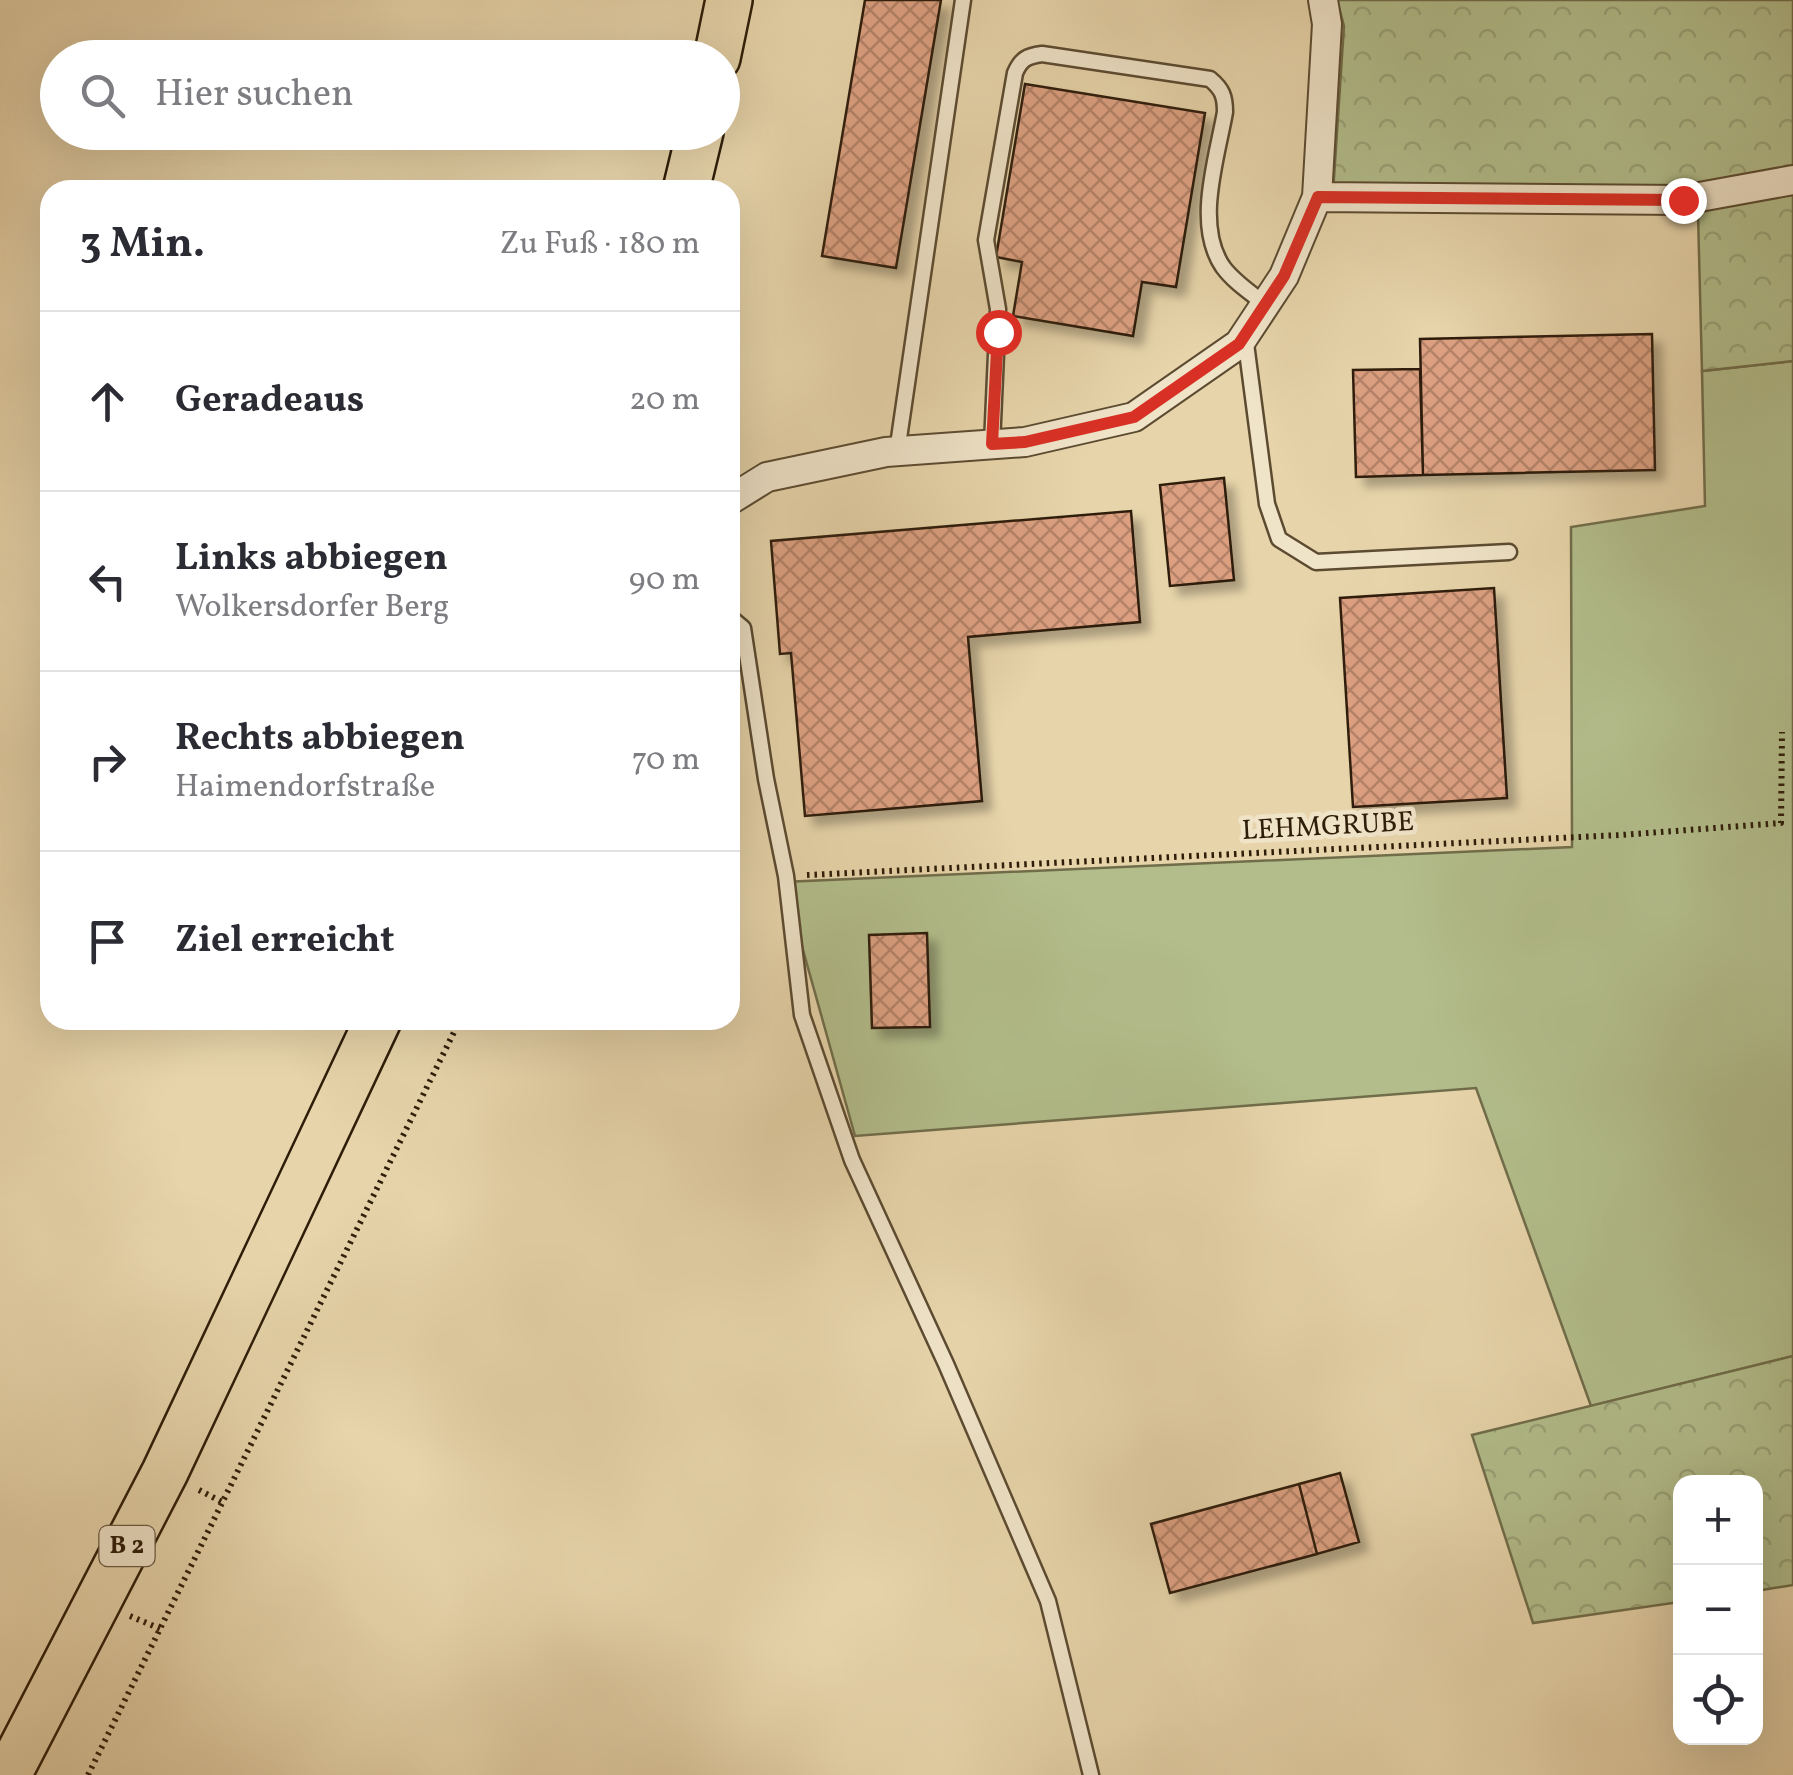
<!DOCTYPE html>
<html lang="de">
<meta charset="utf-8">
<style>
body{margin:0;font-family:Vollkorn,serif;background:#f2f2f3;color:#2b2b33}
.controls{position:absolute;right:30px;bottom:30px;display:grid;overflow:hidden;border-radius:20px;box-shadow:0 10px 40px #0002}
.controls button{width:90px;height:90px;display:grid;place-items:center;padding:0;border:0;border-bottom:2px solid #e1e1e2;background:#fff;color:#2b2b33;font:50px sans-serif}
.stop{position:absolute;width:30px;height:30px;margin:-22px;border:8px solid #d93025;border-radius:50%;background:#fff}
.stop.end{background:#d93025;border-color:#fff;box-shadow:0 2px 10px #0008}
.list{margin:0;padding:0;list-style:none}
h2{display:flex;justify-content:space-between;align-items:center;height:130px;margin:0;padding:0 40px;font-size:42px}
h2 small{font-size:32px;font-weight:400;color:#7c7c81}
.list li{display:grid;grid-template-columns:65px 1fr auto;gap:30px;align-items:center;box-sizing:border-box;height:180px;padding:0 40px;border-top:2px solid #e1e1e2}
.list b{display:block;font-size:38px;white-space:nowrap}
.list p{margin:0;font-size:32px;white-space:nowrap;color:#7c7c81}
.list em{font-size:32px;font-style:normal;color:#7c7c81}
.icon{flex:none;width:55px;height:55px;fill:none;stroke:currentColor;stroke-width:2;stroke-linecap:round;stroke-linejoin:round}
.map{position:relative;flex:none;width:1793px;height:1775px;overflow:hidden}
.search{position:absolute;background:#fff;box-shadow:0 10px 40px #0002;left:40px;top:40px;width:700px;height:110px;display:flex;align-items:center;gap:25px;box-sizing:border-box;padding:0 35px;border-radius:55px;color:#7c7c81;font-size:38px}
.panel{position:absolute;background:#fff;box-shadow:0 10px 40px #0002;left:40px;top:180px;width:700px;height:850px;border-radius:30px}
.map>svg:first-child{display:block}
</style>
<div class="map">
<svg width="1793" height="1775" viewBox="0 0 1793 1775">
<defs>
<pattern id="forest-crowns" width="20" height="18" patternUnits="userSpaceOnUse" patternTransform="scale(2.5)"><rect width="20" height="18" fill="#b2bd8b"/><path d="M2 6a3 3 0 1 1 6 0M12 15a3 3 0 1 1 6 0" fill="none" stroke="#99a277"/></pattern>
<pattern id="building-cross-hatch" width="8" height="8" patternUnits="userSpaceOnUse" patternTransform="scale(2.5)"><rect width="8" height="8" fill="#dca081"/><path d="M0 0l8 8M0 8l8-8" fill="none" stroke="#b38268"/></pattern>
<filter id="shadow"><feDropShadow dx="9" dy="9" stdDeviation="5" flood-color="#0004"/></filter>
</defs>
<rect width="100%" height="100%" fill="#e7d4aa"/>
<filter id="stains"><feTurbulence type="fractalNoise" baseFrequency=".002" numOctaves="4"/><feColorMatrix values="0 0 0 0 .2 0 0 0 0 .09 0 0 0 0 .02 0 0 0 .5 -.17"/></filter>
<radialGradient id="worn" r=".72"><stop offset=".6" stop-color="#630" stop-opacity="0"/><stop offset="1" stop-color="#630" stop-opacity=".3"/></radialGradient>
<path fill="#b2bd8b" stroke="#706d4a" stroke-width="2.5" d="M1793 361V1356L1591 1406 1476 1088 855 1136 784 882 1572 847 1571 527 1705 506 1702 371Z"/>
<path fill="url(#forest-crowns)" stroke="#706d4a" stroke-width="2.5" d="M1337 0H1793V361L1702 371 1698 214 1332 208 1344 26Z
M1793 1356V1585L1756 1591V1482H1680V1602L1533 1623 1472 1435Z"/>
<path fill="url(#building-cross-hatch)" stroke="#2e1d09" stroke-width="2.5" filter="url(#shadow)" d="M865 0H941L896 268 822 256Z
M1025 84 1205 113 1176 287 1142 282 1133 336 1013 316 1022 262 996 257Z
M1652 334 1655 470 1423 475 1420 339Z
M1420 369 1423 475 1356 477 1353 370Z
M1224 478 1234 580 1170 586 1160 485Z
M1131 511 1140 622 968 637 982 801 805 816 791 653 780 654 771 541Z
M1494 588 1507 798 1353 807 1340 598Z
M927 933 930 1027 872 1028 869 935Z
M1340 1473 1359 1542 1317 1554 1299 1484Z
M1299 1484 1317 1554 1170 1593 1151 1524Z"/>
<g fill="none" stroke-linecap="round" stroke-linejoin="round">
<defs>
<path id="lane" d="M1245 336 1267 504 1279 539 1316 562 1509 552
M992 444 998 309 986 240 1015 73C1021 59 1027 56 1042 54L1210 79C1222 89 1225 96 1225 112 1217 158 1194 225 1223 267 1234 282 1251 293 1265 304
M897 452 963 0
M730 617 743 628 766 779 786 876 802 1015 852 1160 946 1364 1048 1601 1091 1775"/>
<path id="street" d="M1317 197 1683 200 1793 180
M730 500 767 477 886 452 1025 442 1134 417 1239 344 1284 276 1317 197 1327 24 1323 0"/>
<path id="primary" d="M717 58 729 0
M686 190 700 132
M8 1775 165 1472 378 1020"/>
</defs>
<use href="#lane" stroke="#5c4b31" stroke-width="19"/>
<use href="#street" stroke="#5c4b31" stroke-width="32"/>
<use href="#primary" stroke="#2e1d09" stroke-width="50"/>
<path stroke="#2e1d09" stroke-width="6" stroke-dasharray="2.5 5" stroke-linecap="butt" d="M807 875 1621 835 1781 823 1782 732
M199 1490 224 1503
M130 1616 161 1629
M88 1775 460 1020"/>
<use href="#lane" stroke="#efe3c8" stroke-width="14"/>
<use href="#street" stroke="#efe3c8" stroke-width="28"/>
<use href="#primary" stroke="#e7d4aa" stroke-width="45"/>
</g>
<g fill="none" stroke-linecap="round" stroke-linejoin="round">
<path stroke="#d93025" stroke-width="12" d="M998 332 992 444 1025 442 1134 417 1239 344 1284 276 1318 197 1683 200"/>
</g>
<g text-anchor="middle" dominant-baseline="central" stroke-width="9" stroke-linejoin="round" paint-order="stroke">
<rect fill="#efe3c8" stroke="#685842" stroke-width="2.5" x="99.5" y="1526" width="55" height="40" rx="8"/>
<g font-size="25" font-weight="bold" fill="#2e1d09">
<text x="127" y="1546">B 2</text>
</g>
<g font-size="28" fill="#2e1d09" stroke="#efe3c8">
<text transform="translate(1328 827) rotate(-3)">LEHMGRUBE</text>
</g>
</g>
<rect width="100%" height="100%" filter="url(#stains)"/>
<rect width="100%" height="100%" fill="url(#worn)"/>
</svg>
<div class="controls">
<button>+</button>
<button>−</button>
<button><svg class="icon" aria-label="locate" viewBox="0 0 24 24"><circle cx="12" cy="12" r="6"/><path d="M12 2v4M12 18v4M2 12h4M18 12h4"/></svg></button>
</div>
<div class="stop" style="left:998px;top:332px"></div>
<div class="stop end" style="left:1683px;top:200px"></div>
<div class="search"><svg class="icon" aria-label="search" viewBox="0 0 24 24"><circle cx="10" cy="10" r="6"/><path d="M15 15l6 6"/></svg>Hier suchen</div>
<section class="panel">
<h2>3 Min.<small>Zu Fuß · 180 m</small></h2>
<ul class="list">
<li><svg class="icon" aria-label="ahead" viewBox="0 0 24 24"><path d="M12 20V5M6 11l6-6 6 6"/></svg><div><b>Geradeaus</b></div><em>20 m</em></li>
<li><svg class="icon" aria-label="left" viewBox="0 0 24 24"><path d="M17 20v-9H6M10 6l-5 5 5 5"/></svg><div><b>Links abbiegen</b><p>Wolkersdorfer Berg</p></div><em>90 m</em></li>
<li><svg class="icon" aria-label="right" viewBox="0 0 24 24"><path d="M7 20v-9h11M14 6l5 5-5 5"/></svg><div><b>Rechts abbiegen</b><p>Haimendorfstraße</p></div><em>70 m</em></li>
<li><svg class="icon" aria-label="arrive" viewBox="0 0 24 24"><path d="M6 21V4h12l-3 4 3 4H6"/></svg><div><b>Ziel erreicht</b></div></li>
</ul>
</section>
</div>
